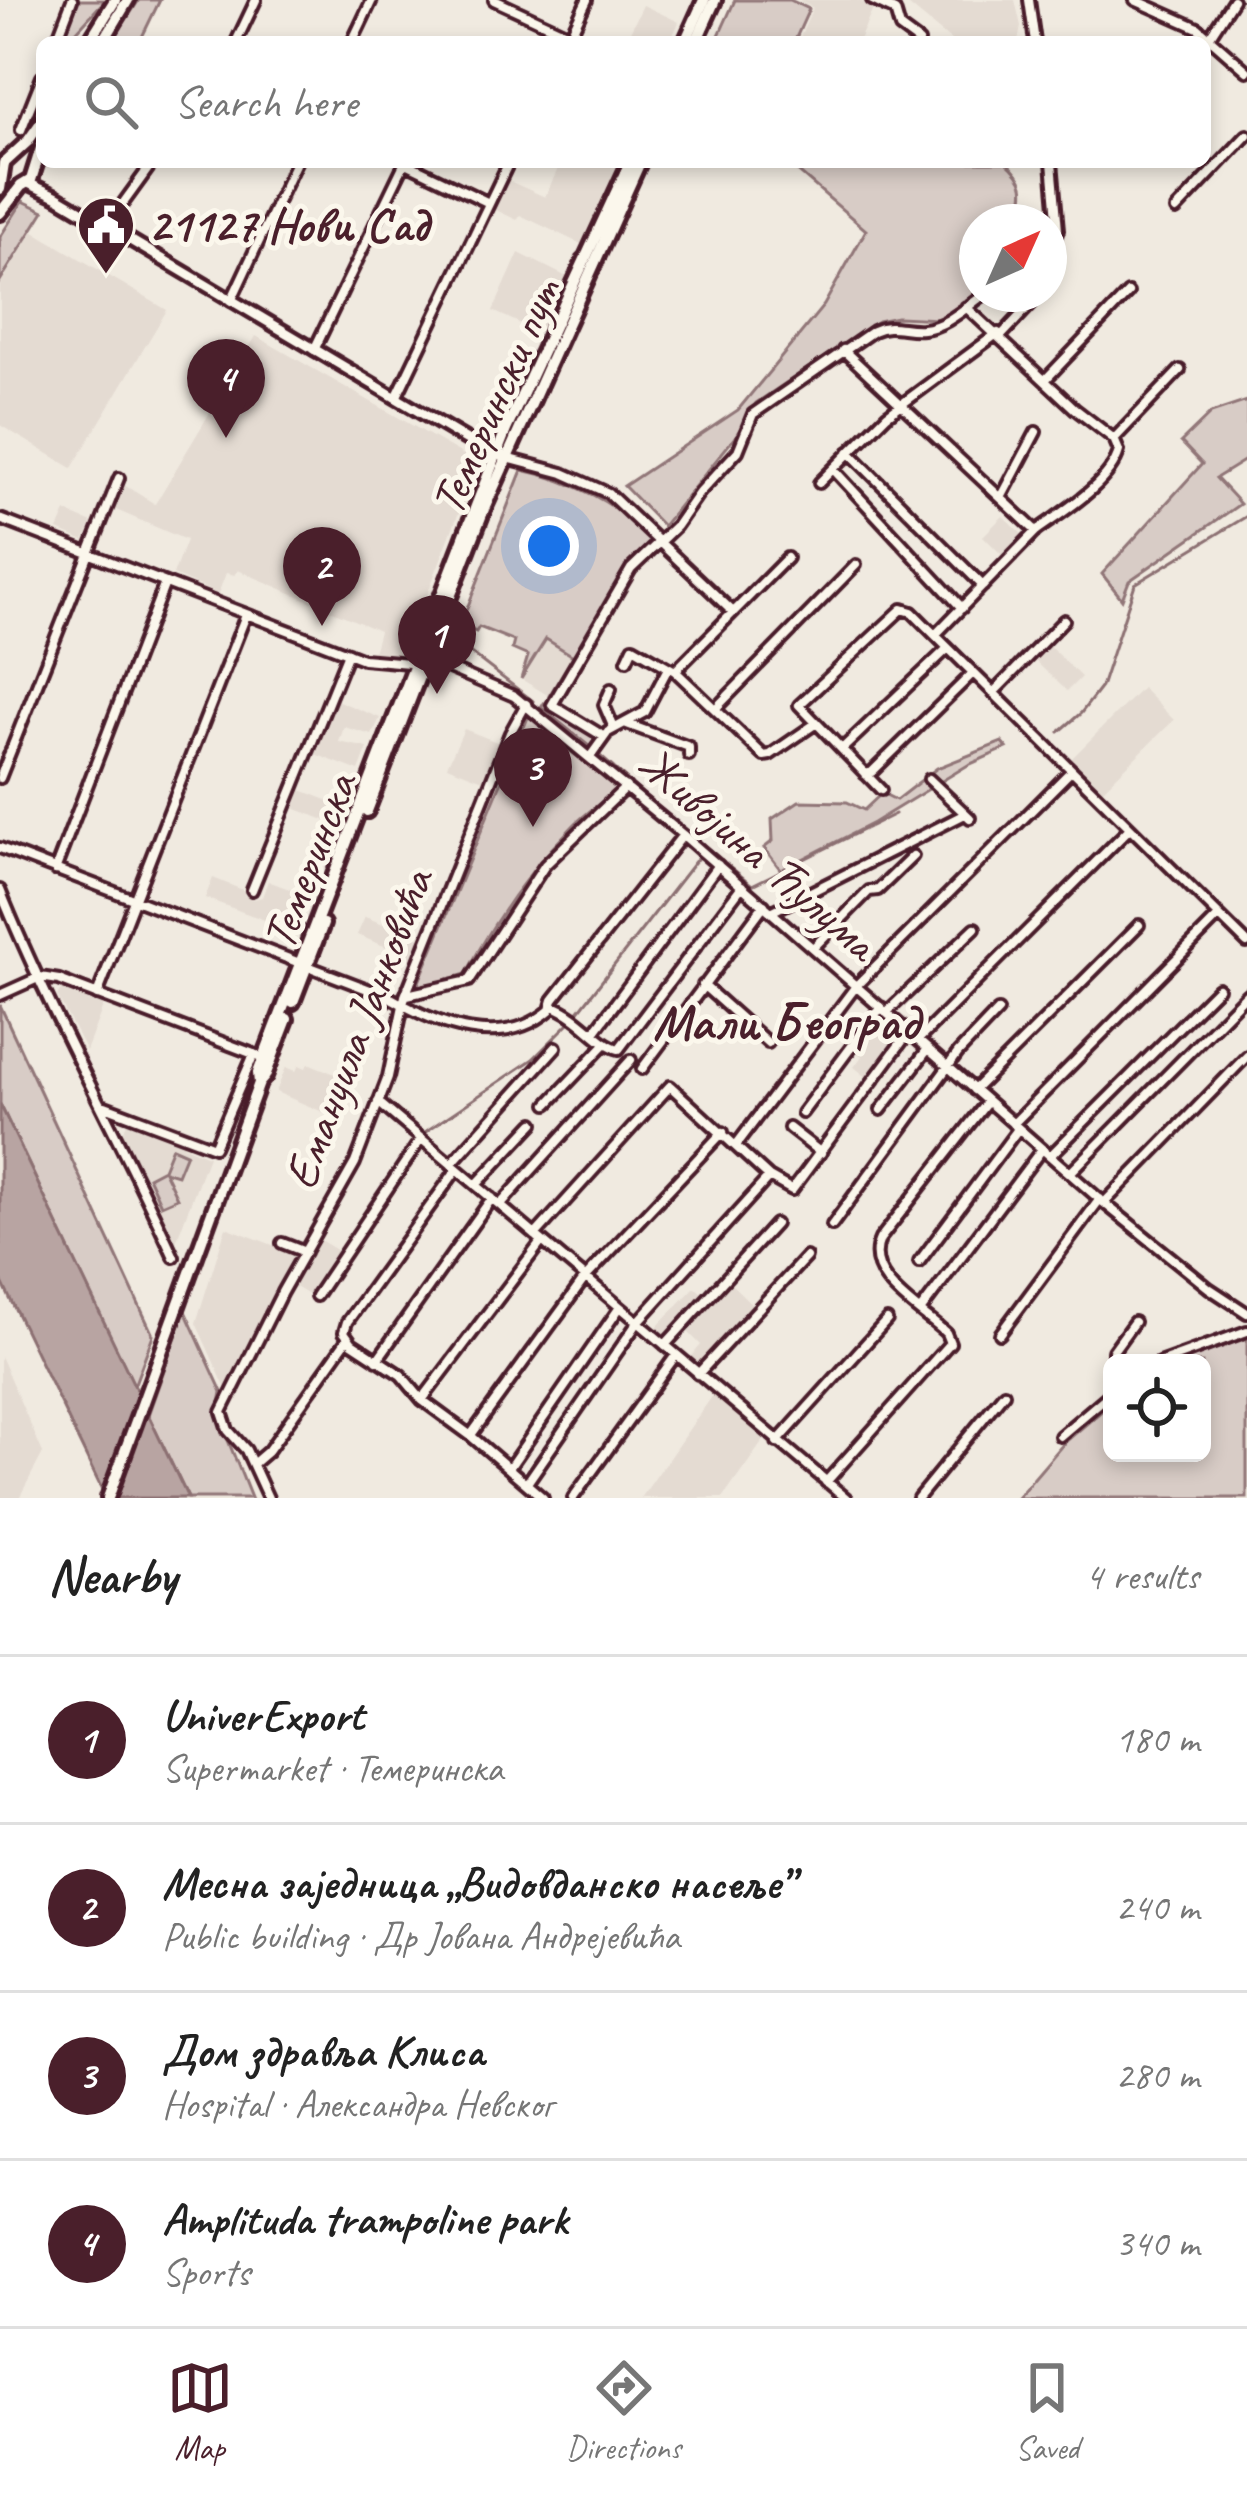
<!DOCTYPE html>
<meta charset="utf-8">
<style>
body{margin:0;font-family:Caveat,sans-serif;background:#f2f2f2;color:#222}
.controls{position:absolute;right:36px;bottom:36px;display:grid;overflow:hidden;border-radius:18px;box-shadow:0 6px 18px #0003}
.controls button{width:108px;height:108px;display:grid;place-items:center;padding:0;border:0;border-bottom:3px solid #e0e0e0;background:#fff;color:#222;font:60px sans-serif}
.compass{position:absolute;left:959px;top:204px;width:108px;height:108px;border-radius:50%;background:#fff;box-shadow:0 6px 18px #0003;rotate:45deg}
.you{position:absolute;left:549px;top:546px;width:42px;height:42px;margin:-30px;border:9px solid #fff;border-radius:50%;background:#1a73e8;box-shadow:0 0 0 18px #1a73e833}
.badge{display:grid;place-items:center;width:78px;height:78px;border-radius:50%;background:#4a1f2b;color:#fff;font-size:39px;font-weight:700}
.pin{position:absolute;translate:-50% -99px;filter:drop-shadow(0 3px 6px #0008)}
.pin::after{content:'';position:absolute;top:63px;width:42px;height:36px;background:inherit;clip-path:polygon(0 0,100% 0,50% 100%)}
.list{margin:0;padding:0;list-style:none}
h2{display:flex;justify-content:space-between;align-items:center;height:156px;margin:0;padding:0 48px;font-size:51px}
h2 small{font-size:39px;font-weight:400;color:#767676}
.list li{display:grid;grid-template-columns:78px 1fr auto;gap:36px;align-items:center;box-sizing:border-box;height:168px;padding:0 48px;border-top:3px solid #e0e0e0}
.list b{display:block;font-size:45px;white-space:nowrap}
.list p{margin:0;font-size:39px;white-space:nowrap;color:#767676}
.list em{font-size:39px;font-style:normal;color:#767676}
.icon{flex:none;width:66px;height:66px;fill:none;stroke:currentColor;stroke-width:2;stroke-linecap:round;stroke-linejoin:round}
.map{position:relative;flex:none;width:1247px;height:1498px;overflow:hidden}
.search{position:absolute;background:#fff;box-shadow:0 6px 18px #0003;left:36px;right:36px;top:36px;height:132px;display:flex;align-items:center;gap:30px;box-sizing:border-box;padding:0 42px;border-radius:18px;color:#767676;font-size:45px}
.sheet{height:828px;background:#fff}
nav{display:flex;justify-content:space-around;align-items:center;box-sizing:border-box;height:168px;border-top:3px solid #e0e0e0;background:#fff;font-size:33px;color:#767676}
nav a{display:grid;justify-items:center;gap:6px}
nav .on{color:#4a1f2b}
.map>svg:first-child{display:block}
</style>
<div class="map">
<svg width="1247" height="1498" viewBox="0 0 1247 1498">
<rect width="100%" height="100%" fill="#f0eae0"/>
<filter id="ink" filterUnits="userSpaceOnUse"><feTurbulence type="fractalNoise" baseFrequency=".00833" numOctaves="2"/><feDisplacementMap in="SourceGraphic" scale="24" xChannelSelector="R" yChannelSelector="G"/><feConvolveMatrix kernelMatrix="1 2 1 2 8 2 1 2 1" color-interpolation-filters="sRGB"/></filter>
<g filter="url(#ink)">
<path fill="#e4dbd2" d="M798 0H858L874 7 858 42H806L799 39 813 8Z
M902 0H1015L1021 26 1018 42H953Z
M643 5 679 22 670 42H645L629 34Z
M561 162H622L583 245 520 215 517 220 494 209 507 180 545 197Z
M31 230 167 310 72 468 0 425V281Z
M519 253 569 278 543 334 493 311Z
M256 336 478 463 403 657 373 653 379 631 238 570 235 575 226 573 218 594 173 575 186 540 109 507 119 482 155 504Z
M66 512 92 523 84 541 58 530Z
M1003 516 1027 539 1007 560 983 536Z
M546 639 574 656 549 696 521 679Z
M1047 644 1081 677 1067 691 1033 659Z
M1142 688 1174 720 1101 791 1070 760Z
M336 700 380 718 372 735 344 727 339 742 368 748 359 771 315 754Z
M464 729 502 744 488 782 447 766Z
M301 790 345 807 338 825 294 808Z
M213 878 245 891 244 895 254 899 262 897 268 881 310 897 297 932 205 898Z
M365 917 422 939 414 958 357 935Z
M63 988 104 1004 86 1051 57 996Z
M875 1019 899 1038 868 1078 854 1067 862 1056 852 1049Z
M308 1063 352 1081 345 1098 330 1093 323 1112 276 1092 286 1067 296 1071 299 1065 306 1068Z
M128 1120 185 1141 184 1146 208 1156 176 1242 122 1135Z
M226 1227 296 1254 227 1391 196 1323Z
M320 1240 340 1252 313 1298 293 1286Z
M729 1282 756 1308 695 1367 687 1361 701 1345 685 1329Z
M695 1287 705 1296 664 1340 654 1330Z
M0 1356 43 1453 19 1498H0Z
M713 1395 766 1437 723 1498H641Z"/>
<path fill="#d8ccc6" stroke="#917678" stroke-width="3" d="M78 0H105L75 33 73 42H62Z
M139 0H160L142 37 139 42H112Z
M735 0H790L809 9 796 38 802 42H716Z
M787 162H1006C1031 184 1024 192 1018 222H977V293L940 319 897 317 878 321 756 403 735 437 663 526 624 486 738 410 824 305 866 230Z
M23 201 44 211 0 281V237Z
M1247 401V459L1216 478 1240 504 1129 581 1122 599 1102 574 1202 464 1181 442 1211 413Z
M522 470C571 480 621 504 652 542L622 576 552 698 549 696 573 656 546 639 521 679 528 656 512 649 514 641 479 627 476 632 471 630 468 640 458 631Z
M544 703 596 735 590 752 540 710Z
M529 715 617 788C603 802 587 812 573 826 530 869 494 920 466 974L416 989Z
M1002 742 1007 748 968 765 873 823 781 870 764 848 773 841 772 819 799 801 847 802 864 810 882 793 896 800 937 768Z
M0 1005 153 1335 134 1386 0 1104Z
M172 1147 186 1153 177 1175 164 1171 177 1198 161 1205 148 1177 163 1169Z
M185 1311 222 1392 218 1415 251 1498H188L148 1415Z
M1247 1337V1498H1017L1064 1443 1112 1402V1453H1202V1363H1177Z"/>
<path fill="#b8a4a2" stroke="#8c6f72" stroke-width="3" d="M0 1104 188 1498H106L0 1278Z"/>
<path fill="#f0eae0" d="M141 1385 151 1406 117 1498H99Z"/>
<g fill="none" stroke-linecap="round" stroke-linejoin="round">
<path stroke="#8c6f72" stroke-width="3" d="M455 641 533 701
M543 709 590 747
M1059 732 1081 713 1101 687 1135 584 1247 516
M598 754 641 792
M645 796 752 885 895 814
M577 1013 700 855
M425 1132 533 1059 571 1021"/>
<defs>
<path id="minor" d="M494 0 585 42
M872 0 895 11 900 28 919 42
M1029 0 1035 42
M1135 0 1198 28 1247 71
M1210 36 1233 0
M56 42 72 0
M236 42 256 0
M352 42 372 0
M567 42 587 0
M21 130 42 77
M404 162 489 203
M1176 210 1247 135
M106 227 153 162
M1049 256 1058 230 1052 162
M231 301 296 162
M966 307 1075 409 1114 439
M1001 336 1032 303
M314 350 405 162
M843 350 1036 531C1062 512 1110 484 1119 451L1114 439
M1046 379 1128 293
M396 398 509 162
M1114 439 1180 370
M849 452 983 586
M507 458 563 473 608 493 733 612
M833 469 962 608
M819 483 887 415 998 333
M1001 498 1036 432
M0 519 363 659 444 666 514 696 683 835 1104 1203 1209 1288 1247 1313
M1036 531 935 635 1247 943
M627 660 633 647 675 671 764 756 770 755 815 724
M675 671 787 558
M611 689 604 705 614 728
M993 693 1064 620
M715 709 856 565
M627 724 689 747V755
M603 736 552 705 631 569 676 526 699 493 738 451 753 414 873 331C892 322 903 331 923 329 946 327 966 307 985 294
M842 749 947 649
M590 757 608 732 645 712 667 670
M865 774 872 772 973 673
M0 778 119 478
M929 779 970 818
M881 790 799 705 902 609 912 612 935 635
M0 848 391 998C438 1025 502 1051 550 1010L553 1000 683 835
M55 870 165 583
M0 890C50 1014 118 1134 174 1257
M252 890 348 653
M771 912 965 814
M813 948 869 891 878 890 913 856
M703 985 768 1043
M0 995 40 977 59 980 264 1058
M97 995 246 615
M407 995 469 981 545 865 626 787
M553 1006C581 1016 598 1044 619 1049L742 886
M887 1012 975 928
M594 1032 718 865
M918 1040 1129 829
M642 1069 764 905
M974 1090 1139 925
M378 1102 846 1498
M548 1104 606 1043
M105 1106 214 1147 254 1054
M881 1110 928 1049
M802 1113 881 1007
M1013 1124 1219 916
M789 1128 821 1153
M737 1144 856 986 1071 771
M1050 1156 1218 988
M451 1164 556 1047
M457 1169 347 1322 344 1332 352 1343 401 1375 422 1400 471 1436 543 1498
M1070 1173 1247 994
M476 1185 534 1123
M1104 1203 1247 1056
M500 1205 631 1060
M832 1225 958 1053 998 1011
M535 1235 670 1086 769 1177 792 1190 909 1032
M282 1243 305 1252
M919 1262 1018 1129
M316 1296 421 1139
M921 1310 1042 1149
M1000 1334 1100 1199
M665 1345 775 1224
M377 1360 492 1198
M1113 1363V1351L1134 1322
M1159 1363 1247 1331
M698 1374 806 1257
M422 1400 542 1241
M471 1435 585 1278 723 1132
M1060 1436 1112 1392
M777 1442 887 1320
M254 1463 268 1451 348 1338
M509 1468 620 1307
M826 1482 950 1343 946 1333C920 1309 862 1278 880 1239L987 1102
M527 1483 638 1322 769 1177
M268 1498 246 1450 228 1430 222 1412 282 1292 355 1163 388 1077 405 996 510 733 526 704
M573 1498 676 1355
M918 1498 1004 1393"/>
<path id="tertiary" d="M28 183 56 196 484 450 501 456"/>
<path id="secondary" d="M89 42 115 0
M103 42 128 0
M685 42 704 0
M696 42 715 0
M0 189 4 163 28 141 42 121
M0 213 21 186 31 180 42 145
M367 811 484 509 640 162
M293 1002 323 924
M259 1083 265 1076 287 1019
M108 1498 259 1083 258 1073 476 506 506 430 630 162"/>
</defs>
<use href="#minor" stroke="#4a1f2b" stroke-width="16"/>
<use href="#tertiary" stroke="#4a1f2b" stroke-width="18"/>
<use href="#secondary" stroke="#4a1f2b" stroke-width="20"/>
<use href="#minor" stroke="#fbf7ec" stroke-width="8"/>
<use href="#tertiary" stroke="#fbf7ec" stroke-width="9"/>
<use href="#secondary" stroke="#fbf7ec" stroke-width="10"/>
</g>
</g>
<defs>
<symbol id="civic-pin" viewBox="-11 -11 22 30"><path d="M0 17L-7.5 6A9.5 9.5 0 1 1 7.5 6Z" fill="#4a1f2b" stroke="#fbf7ec"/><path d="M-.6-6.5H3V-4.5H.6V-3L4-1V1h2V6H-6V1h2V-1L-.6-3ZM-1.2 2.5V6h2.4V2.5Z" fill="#fff"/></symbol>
</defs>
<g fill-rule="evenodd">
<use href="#civic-pin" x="73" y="192" width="66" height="90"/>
</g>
<g text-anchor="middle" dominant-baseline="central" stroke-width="10" stroke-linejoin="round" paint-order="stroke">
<g font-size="48" font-weight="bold" fill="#4a1f2b" stroke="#fbf7ec" text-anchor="start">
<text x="148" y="225">21127 Нови Сад</text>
</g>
<g font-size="48" fill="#4a1f2b" stroke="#fbf7ec">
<text transform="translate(495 397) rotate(-66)">Темерински пут</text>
<text transform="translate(758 853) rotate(41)">Живојина Ћулума</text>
<text transform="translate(309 861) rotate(-69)">Темеринска</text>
<text transform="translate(358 1029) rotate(-69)">Емануила Јанковића</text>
</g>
<g font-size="51" font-weight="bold" fill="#4a1f2b" stroke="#fbf7ec">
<text x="786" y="1022">Мали Београд</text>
</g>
</g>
</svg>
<div class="controls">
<button><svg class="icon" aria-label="locate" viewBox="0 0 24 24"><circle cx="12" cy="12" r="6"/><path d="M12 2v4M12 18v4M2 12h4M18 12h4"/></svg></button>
</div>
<svg class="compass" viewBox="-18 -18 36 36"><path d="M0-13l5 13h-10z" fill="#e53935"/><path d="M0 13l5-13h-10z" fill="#767676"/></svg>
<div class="you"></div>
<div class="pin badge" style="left:437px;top:694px">1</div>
<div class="pin badge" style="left:322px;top:626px">2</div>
<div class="pin badge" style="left:533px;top:827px">3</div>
<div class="pin badge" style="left:226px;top:438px">4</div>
<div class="search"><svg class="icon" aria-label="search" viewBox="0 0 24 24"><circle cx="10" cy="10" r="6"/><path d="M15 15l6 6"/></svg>Search here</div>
</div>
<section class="sheet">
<h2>Nearby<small>4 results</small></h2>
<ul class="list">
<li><span class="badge">1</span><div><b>UniverExport</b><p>Supermarket · Темеринска</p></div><em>180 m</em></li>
<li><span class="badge">2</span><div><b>Месна заједница „Видовданско насеље”</b><p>Public building · Др Јована Андрејевића</p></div><em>240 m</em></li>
<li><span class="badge">3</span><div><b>Дом здравља Клиса</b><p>Hospital · Александра Невског</p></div><em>280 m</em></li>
<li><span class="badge">4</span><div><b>Amplituda trampoline park</b><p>Sports</p></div><em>340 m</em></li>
</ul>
</section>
<nav>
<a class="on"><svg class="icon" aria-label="map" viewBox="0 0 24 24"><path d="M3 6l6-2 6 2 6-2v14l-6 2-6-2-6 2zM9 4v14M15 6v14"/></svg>Map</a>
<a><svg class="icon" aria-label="directions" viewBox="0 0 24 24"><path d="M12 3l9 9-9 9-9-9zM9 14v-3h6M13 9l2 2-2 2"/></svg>Directions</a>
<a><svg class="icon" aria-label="saved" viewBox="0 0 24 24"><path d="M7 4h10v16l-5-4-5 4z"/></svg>Saved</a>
</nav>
